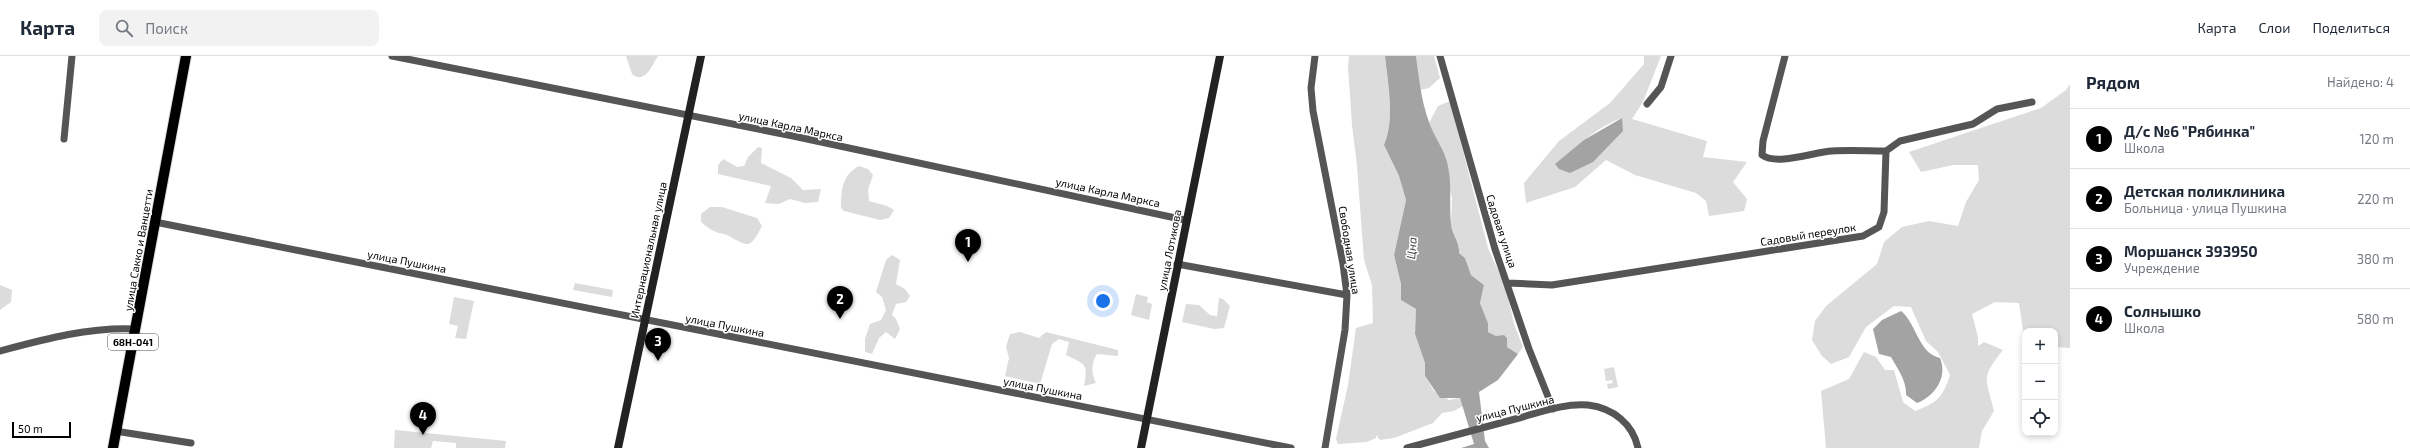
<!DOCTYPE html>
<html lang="ru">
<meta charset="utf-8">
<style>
body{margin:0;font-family:"Exo 2",sans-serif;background:#f2f2f3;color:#1f2937}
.controls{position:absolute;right:12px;bottom:12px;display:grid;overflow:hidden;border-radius:8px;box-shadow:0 2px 6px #0003}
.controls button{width:36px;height:36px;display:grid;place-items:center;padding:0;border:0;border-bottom:1px solid #e0e1e3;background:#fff;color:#1f2937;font:20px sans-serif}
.scale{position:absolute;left:12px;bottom:10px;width:59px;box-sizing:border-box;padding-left:4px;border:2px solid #000;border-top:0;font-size:11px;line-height:14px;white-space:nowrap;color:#000;-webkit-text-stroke:3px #fff;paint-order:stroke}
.you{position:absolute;left:1103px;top:245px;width:14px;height:14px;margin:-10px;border:3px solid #fff;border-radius:50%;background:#1a73e8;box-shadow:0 0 0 6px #1a73e833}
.badge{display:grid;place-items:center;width:26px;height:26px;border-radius:50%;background:#000;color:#fff;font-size:13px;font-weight:700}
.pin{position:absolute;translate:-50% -33px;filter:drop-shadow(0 1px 2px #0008)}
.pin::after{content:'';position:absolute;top:21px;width:14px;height:12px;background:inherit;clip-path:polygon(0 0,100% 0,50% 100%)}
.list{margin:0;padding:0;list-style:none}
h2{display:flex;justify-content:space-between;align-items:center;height:52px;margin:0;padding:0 16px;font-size:17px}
h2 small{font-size:13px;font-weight:400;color:#747a83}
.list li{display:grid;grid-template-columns:26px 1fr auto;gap:12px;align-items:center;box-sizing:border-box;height:60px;padding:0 16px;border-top:1px solid #e0e1e3}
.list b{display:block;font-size:15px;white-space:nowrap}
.list p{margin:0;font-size:13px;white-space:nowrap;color:#747a83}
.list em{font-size:13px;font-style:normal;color:#747a83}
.icon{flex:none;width:22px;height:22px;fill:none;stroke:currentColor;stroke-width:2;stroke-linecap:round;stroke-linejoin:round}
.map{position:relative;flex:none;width:2070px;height:392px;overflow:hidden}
header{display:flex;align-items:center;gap:24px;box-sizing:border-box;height:56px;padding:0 20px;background:#fff;border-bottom:1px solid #e0e1e3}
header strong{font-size:19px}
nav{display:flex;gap:22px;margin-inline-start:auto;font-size:14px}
.search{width:280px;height:36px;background:#f2f2f3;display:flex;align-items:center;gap:10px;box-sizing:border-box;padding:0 14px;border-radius:8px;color:#747a83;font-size:15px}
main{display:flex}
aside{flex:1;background:#fff}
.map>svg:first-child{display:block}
</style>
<header>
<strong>Карта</strong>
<div class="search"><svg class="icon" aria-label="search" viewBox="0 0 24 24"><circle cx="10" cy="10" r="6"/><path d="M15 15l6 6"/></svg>Поиск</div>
<nav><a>Карта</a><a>Слои</a><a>Поделиться</a></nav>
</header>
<main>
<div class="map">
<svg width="2070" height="392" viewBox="0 0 2070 392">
<rect width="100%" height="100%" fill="#fff"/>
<path fill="#dcdcdc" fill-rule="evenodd" d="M626 0H658C652 9 645 29 632 18Z
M1349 0H1385C1388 28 1395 63 1384 89L1399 120 1406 144 1394 199 1401 228V244L1416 253 1415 278 1425 307V320L1434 335 1449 344 1460 342 1463 350 1454 355 1442 357 1433 367 1394 382 1380 384 1376 379V382L1367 386 1338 388 1336 383 1348 329 1356 272 1373 267 1372 229 1364 204 1357 110 1352 69 1348 10Z
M1416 0H1434L1440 22 1429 32 1420 34Z
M1644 0H1661L1643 46 1632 63 1707 85 1703 101 1747 106 1733 126 1747 143 1744 155 1709 160 1706 145 1696 137 1635 119 1606 104 1575 131 1526 147 1524 127 1559 85 1610 47 1644 8ZM1622 62 1556 108C1577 91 1596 71 1622 62Z
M2070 28V292L2057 291 2055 294V275H2025V288L2019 247 1995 246 1972 258 1978 281V290L1984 286 2003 294C1980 323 1986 321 1994 355L1982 375 1979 392H1826L1821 335 1849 323 1864 296 1876 301 1885 314H1894L1903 346 1915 355C1937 347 1943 341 1950 319L1938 296 1926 285 1911 251 1894 250 1866 271 1849 301 1831 308 1822 300 1812 284 1815 265 1826 250 1877 208 1884 186 1902 171 1929 165 1958 170 1966 146 1979 124 1978 109H1953L1921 116 1909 96 2041 52 2066 34Z
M1450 45 1488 192 1506 232 1514 268 1523 291 1518 298 1507 291V282L1496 280 1488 276V267L1480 247 1484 229 1471 219 1465 202 1459 197V192L1451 169 1452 141 1429 67 1438 50Z
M758 91 762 92 761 107 791 122 803 134 821 133 818 146 805 147 790 143 779 148 765 147 771 130 718 118V109L723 103 737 111 744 110 748 101Z
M859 110 868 113 873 119 868 134 869 145 887 150 894 154 889 162 880 164 844 155 841 152C841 134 842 119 859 110Z
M710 151H722L757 162 762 170C750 192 750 192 729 180 725 177 719 178 714 175 709 173 705 169 701 166V158Z
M892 199 900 204 896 228 905 233 910 240 906 246 896 248 892 259 896 263 900 273 895 283 886 276 879 282 872 298 865 296V283L870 268 881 264 886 254 882 241 876 236 886 204Z
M575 227 613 234 612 241 573 234Z
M0 229 12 234 11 246 0 254Z
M1136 238 1148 241 1147 246 1152 248 1149 264 1131 259Z
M454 241 474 245 466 283 455 282 458 270 449 268Z
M1219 242 1223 243 1230 250 1224 272 1214 273 1182 266 1186 248 1199 249 1210 259 1217 260Z
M1020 276 1039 282 1046 276 1118 294V300L1097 298C1091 307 1091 317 1096 327L1084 330C1088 307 1086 309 1066 299L1069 286 1059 283 1052 288 1040 328 1005 320 1009 302 1006 291 1010 278Z
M1614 311 1618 331 1608 333 1607 328 1613 327 1612 324 1606 325 1604 313Z
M395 374 506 385 505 392H456V387L433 385 431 392H394Z"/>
<path fill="#a3a3a3" d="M1385 0H1416C1419 22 1421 44 1429 66 1434 81 1445 94 1448 110 1452 129 1449 148 1451 168 1452 178 1460 187 1459 197L1465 202 1471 219 1484 229 1480 247 1488 267V276L1496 280 1504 279 1507 282V291L1518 298 1498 324 1479 336 1485 385 1489 392H1461L1474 388 1460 342H1440L1425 320V307L1415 278 1416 253 1401 244V228L1394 199 1406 144 1399 120 1384 89C1395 63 1388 28 1385 0Z
M1622 62 1623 75 1593 106 1570 117 1559 113 1555 108 1584 84Z
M1901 255C1917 268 1918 297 1940 302 1948 321 1935 340 1917 347L1906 339C1907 325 1897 312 1891 301L1879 298 1873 273 1882 264Z"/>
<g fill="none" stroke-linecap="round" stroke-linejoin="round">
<defs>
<path id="primary" d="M113 392 186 0"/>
</defs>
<use href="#primary" stroke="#dbdbdb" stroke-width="12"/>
<path stroke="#555" stroke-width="7" d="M392 0 793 80 1185 164
M1315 0 1311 32 1313 55 1343 208 1347 239 1345 274 1325 392
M1440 0 1495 193 1529 293 1553 353
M1785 0 1763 85 1762 99C1777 110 1814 96 1832 95 1850 94 1868 95 1886 95
M1647 48 1661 31 1671 0
M64 83 72 0
M155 166 1291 392
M1177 208 1347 239
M1508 227 1552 229 1863 180 1879 171 1884 156 1886 95 1900 85 1973 68 1997 53 2032 46
M0 295C45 283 89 271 135 273
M115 375 191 387
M1407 392C1444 382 1482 372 1519 362 1541 356 1565 347 1588 349 1613 352 1633 368 1638 392"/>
<path stroke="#222" stroke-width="8" d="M618 392 701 0
M1141 392 1220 0"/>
<use href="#primary" stroke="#000" stroke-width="10"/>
</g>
<g text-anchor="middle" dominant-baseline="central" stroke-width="3" stroke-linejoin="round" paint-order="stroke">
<rect fill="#fff" stroke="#4c4c4c" stroke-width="1" x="108" y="278" width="50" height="16" rx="3"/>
<g font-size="10" font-weight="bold" fill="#000">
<text x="133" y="286">68Н-041</text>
</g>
<g font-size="11" fill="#000" stroke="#fff">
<text transform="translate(791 70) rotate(12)">улица Карла Маркса</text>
<text transform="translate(1108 136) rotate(12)">улица Карла Маркса</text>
<text transform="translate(1502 175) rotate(72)">Садовая улица</text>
<text transform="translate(1808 178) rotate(-9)">Садовый переулок</text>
<text transform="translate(138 194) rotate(-80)">улица Сакко и Ванцетти</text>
<text transform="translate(648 194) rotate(-78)">Интернациональная улица</text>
<text transform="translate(1169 194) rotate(-79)">улица Лотикова</text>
<text transform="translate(1350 194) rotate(81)">Свободная улица</text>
<text transform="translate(407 205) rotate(11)">улица Пушкина</text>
<text transform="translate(725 269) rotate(11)">улица Пушкина</text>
<text transform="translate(1043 332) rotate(11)">улица Пушкина</text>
<text transform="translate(1515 352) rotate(-14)">улица Пушкина</text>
</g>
<g font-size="12" font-style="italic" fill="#444" stroke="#fff">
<text transform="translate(1411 192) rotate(-85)">Цна</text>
</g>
</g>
</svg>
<div class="controls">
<button>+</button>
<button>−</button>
<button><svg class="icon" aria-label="locate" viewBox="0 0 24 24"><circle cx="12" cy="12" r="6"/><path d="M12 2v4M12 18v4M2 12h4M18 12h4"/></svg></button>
</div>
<div class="scale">50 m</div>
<div class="you"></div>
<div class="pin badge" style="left:968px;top:206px">1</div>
<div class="pin badge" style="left:840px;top:263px">2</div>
<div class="pin badge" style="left:658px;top:305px">3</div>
<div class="pin badge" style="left:423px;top:379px">4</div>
</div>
<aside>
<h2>Рядом<small>Найдено: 4</small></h2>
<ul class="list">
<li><span class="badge">1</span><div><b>Д/с №6 &quot;Рябинка&quot;</b><p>Школа</p></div><em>120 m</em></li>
<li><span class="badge">2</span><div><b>Детская поликлиника</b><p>Больница · улица Пушкина</p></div><em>220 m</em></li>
<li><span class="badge">3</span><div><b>Моршанск 393950</b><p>Учреждение</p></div><em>380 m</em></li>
<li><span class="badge">4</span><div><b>Солнышко</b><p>Школа</p></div><em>580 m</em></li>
</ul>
</aside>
</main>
